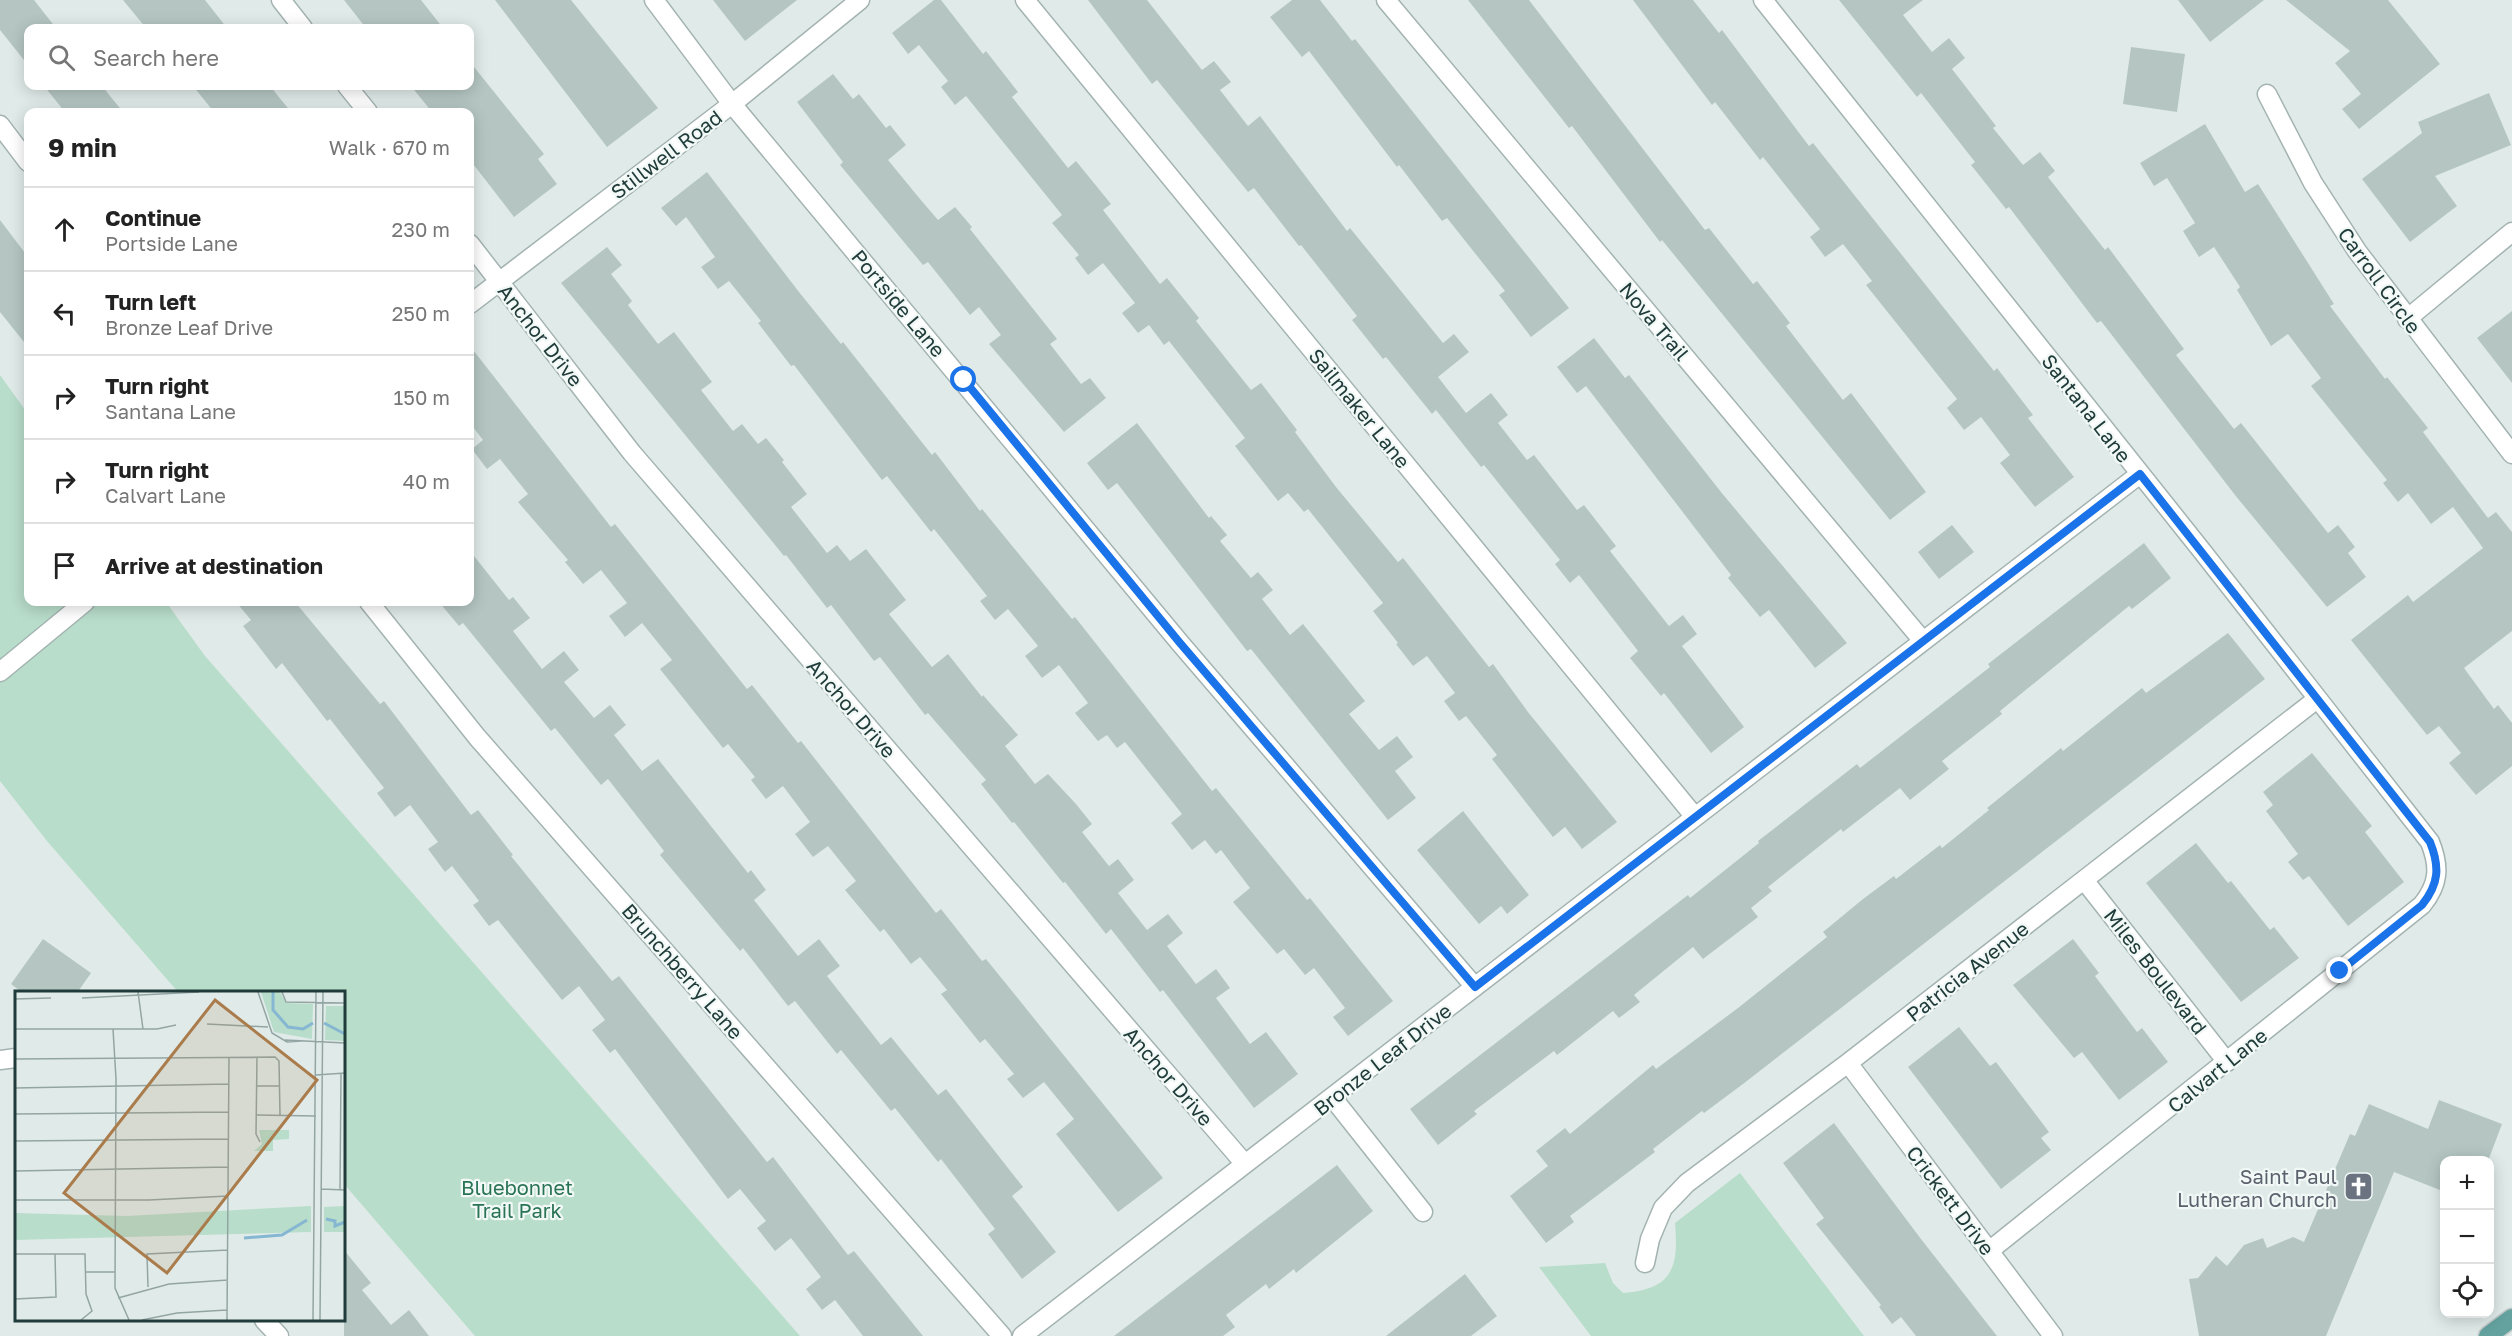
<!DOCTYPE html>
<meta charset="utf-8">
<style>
body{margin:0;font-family:"Golos Text",sans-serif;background:#f2f2f2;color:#222}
.controls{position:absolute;right:18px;bottom:18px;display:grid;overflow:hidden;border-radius:12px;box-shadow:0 3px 15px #0003}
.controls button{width:54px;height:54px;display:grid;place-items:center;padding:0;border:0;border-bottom:2px solid #e0e0e0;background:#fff;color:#222;font:30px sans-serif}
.stop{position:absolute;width:18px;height:18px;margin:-14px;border:4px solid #1a73e8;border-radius:50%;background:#fff}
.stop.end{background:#1a73e8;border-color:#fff;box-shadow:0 2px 6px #0008}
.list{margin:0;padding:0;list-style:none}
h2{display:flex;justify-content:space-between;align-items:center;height:78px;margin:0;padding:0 24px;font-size:26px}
h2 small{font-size:20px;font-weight:400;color:#767676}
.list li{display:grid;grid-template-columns:39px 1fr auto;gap:18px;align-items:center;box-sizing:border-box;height:84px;padding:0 24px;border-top:2px solid #e0e0e0}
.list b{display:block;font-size:22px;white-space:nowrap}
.list p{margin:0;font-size:20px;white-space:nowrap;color:#767676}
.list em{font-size:20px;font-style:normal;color:#767676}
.icon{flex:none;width:33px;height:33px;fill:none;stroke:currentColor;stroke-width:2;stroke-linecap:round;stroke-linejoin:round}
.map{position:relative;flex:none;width:2512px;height:1336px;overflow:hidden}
.search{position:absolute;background:#fff;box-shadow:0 3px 15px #0003;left:24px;top:24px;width:450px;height:66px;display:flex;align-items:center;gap:15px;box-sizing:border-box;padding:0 21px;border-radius:12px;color:#767676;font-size:22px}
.panel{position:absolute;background:#fff;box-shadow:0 3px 15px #0003;left:24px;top:108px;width:450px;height:498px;border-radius:12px}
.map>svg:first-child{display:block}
</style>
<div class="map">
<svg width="2512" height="1336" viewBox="0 0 2512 1336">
<rect width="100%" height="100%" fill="#e0ebe9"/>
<path fill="#b8ddca" d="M0 375 28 414V602H166L205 656 800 1336H475L344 1184V992H178L47 841 0 781Z
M1740 1173 1864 1336H1591L1539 1267 1605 1263 1613 1283 1623 1293C1672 1289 1679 1269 1675 1223Z"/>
<path fill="#b5c6c2" d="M0 0H34L56 28H28V65L0 30Z
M123 0H205L227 28H146Z
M344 0H421L443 28H366Z
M495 0H571L658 108 607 147Z
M713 0H797L745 41Z
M934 0H941L983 54 986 51 1018 92 1012 97 1068 168 1076 161 1111 204 1103 210 1160 284 1167 278 1199 318 1196 321 1251 390 1261 383 1297 430 1295 432 1336 487 1398 562 1403 558 1489 667 1493 664 1528 712 1617 822 1582 849 1565 827 1553 837 1492 759 1497 755 1466 716 1459 721 1444 701 1455 693 1427 656 1413 666 1396 644 1398 643 1373 611 1383 603 1308 509 1304 512 1288 493 1278 501 1235 446 1245 438 1169 341 1164 345 1149 325 1138 333 1122 313 1135 303 1103 263 1088 275 1075 258 1079 255 1052 223 1062 215 966 96 955 105 941 87 948 81 919 45 908 54 892 33Z
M1088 0H1147L1202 70 1214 61 1231 82 1220 90 1248 126 1260 116 1347 231 1350 228 1443 343 1454 334 1469 352 1438 377 1466 413 1491 393 1508 415 1498 423 1527 460 1534 455 1577 510 1584 505 1616 546 1610 551 1669 626 1683 615 1697 634 1682 646 1744 727 1711 753 1664 693 1661 696 1630 658 1638 651 1579 575 1570 583 1555 564 1560 560 1484 465 1481 467 1436 410 1432 414 1386 357 1383 359 1352 320 1357 316 1301 245 1299 246 1254 188 1248 192 1157 80 1152 84Z
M1292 0H1320L1352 41 1355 39 1569 308 1531 337 1499 295 1505 291 1447 218 1442 221 1399 165 1397 167 1309 51 1302 57 1270 17Z
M1468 0H1529L1705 230 1709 228 1753 284 1757 281 1790 323 1786 326 1843 400 1851 393 1926 492 1890 520 1662 240 1660 242 1572 126 1569 128Z
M1633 0H1693L1719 33 1722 30 1809 146 1813 143 1994 371 1997 368 2033 415 2028 418 2074 477 2035 507 2000 463 2010 455 1981 417 1964 430 1947 408 1957 399 1866 285 1872 281 1843 244 1825 257 1810 237 1820 229 1763 157 1760 160 1715 102 1712 105Z
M1839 0H1923L1903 15 1932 52 1949 38 1965 58 1952 69 1996 126 1993 128 2023 165 2040 152 2055 171 2048 177 2105 250 2108 247 2184 349 2176 355 2234 429 2241 423 2328 533 2338 525 2355 547 2348 553 2366 577 2327 607 2235 495 2101 321 2097 323 2009 207 2006 209 1971 165 1975 162 1921 93 1917 97Z
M2178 0H2264L2210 42Z
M2286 0H2388L2440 64 2359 129 2342 109 2361 94 2335 63 2350 51Z
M2131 47 2185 54 2177 112 2123 104Z
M470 62 544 154 538 159 557 184 514 217 470 160V112H432L411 86H470Z
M833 74 853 99 859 94 886 128 890 125 906 145 888 160 920 199 938 220 955 207 972 227 970 229 1057 339 1050 344 1081 384 1090 378 1106 398 1064 432 989 344 1001 335 979 307 970 315 928 262 923 265 840 165 843 162 797 102Z
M44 86H102L123 112H65Z
M193 86H270L291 112H214Z
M2489 93 2511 145 2435 176 2457 206 2410 242 2362 179 2422 133 2418 122Z
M2205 124 2245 192 2258 184 2334 304 2330 306 2385 379 2387 377 2428 428 2423 432 2488 518 2496 512 2512 532V631L2464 668 2494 709 2498 705 2512 723V766L2476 795 2449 763 2461 753 2439 726 2427 735 2351 640 2408 595 2413 602 2483 548 2453 507 2431 524 2408 493 2398 502 2383 483 2387 480 2311 386 2321 378 2288 334 2271 346 2237 290 2240 287 2214 247 2199 257 2183 231 2195 223 2167 178 2154 186 2140 163Z
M707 172 799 292 841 344 843 342 932 455 935 452 980 511 982 509 1072 619 1075 617 1212 791 1216 788 1307 900 1310 898 1393 1001 1348 1036 1333 1017 1345 1008 1314 968 1305 975 1284 949 1277 954 1233 902 1250 888 1221 850 1216 854 1205 840 1192 850 1171 823 1182 814 1125 742 1117 748 1107 735 1098 741 1075 713 1088 703 1059 665 1042 678 1025 656 1038 646 1008 609 995 620 980 601 987 596 934 529 931 532 887 476 882 480 794 365 791 366 758 323 761 321 729 281 718 289 701 267 715 257 686 217 676 226 661 208Z
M0 220 28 257V347L0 312Z
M607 247 622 265 611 274 632 301 628 305 658 344 674 332 712 382 701 390 733 431 742 424 758 444 766 438 784 460 782 462 807 494 791 507 827 553 837 545 850 561 866 549 906 600 889 614 932 667 948 654 982 697 983 695 1018 735 1005 746 1035 784 1048 774 1076 804 1092 824 1082 832 1109 866 1118 859 1134 880 1118 893 1147 930 1168 914 1183 933 1167 946 1196 984 1216 969 1230 988 1216 998 1250 1044 1266 1032 1298 1074 1254 1108 1163 990 1160 992 1111 929 1106 934 1065 882 1063 883 1014 822 1012 823 981 784 986 780 928 713 925 715 880 657 874 661 831 605 827 608 786 555 784 556 561 283Z
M2512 311V383L2477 338Z
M1594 338 1625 378 1629 375 1721 492 1847 643 1815 668 1769 610 1760 617 1728 578 1731 575 1586 386 1577 393 1557 367Z
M470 346 611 527 615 524 747 689 752 685 798 743 801 741 936 913 941 909 982 961 986 959 1163 1178 1118 1212 1056 1134 1074 1119 1044 1082 1023 1098 1007 1079 1014 1074 985 1039 980 1043 941 994 947 990 920 957 911 964 884 929 880 932 845 890 856 881 828 846 813 857 795 834 810 822 783 786 766 799 751 780 755 777 728 744 723 748 703 723 660 669 672 660 642 623 625 637 609 616 627 603 601 570 583 584 565 562 568 560 518 502 528 494 500 459 487 469 472 449 483 440 470 423Z
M1137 423 1209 518 1211 516 1227 535 1220 541 1251 578 1258 572 1273 590 1262 599 1290 635 1303 624 1365 701 1349 714 1379 750 1397 736 1413 757 1395 771 1416 798 1388 820 1251 649 1247 651 1117 483 1108 490 1087 463Z
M1952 525 1974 552 1939 579 1918 552Z
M2144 543 2171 578 2132 609 2129 606 2000 711 2002 714 1942 761 1949 769 1910 800 1900 788 1843 832 1841 829 1768 887 1772 891 1751 908 1758 917 1703 959 1693 947 1634 995 1640 1002 1619 1018 1613 1011 1557 1055 1554 1051 1474 1111 1477 1114 1438 1145 1410 1109 1688 895 1690 898 1759 843 1758 841 1857 764 1860 768 1990 667 1988 664Z
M470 551 509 600 513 597 530 618 513 631 542 669 564 651 579 670 564 682 594 718 610 705 626 725 614 735 642 771 658 759 748 873 751 870 766 890 754 900 798 956 819 939 840 966 827 976 881 1045 891 1037 938 1095 946 1089 1023 1187 1012 1196 1056 1252 1022 1279 988 1234 995 1229 941 1159 938 1162 895 1108 891 1111 841 1050 837 1054 795 1001 788 1006 743 948 740 951 660 855 664 851 608 779 601 785 555 728 551 731 463 623 459 626 439 602H470Z
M236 602H295L380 704 384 701 471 815 478 810 513 855 511 856 612 981 619 976 767 1162 773 1157 848 1255 854 1251 923 1336H863L835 1300 822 1310 806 1289 821 1277 791 1238 775 1251 757 1228 766 1221 740 1189 728 1199 615 1049 610 1053 592 1030 605 1020 579 986 562 1000 498 920 489 926 473 905 479 901 452 866 445 872 428 849 438 842 410 805 395 817 377 793 384 788 330 719 327 721 282 663 276 669 243 626 251 620Z
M2228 633 2265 679 1743 1084 1704 1113 1702 1111 1653 1149 1655 1152 1570 1216 1574 1222 1546 1243 1510 1196 1548 1166 1536 1151 1565 1128 1570 1134 1653 1065 1656 1069 1738 1008 1827 937 1823 932 1863 899 1894 876 1896 879 1940 845 1942 848 1989 810 1987 808 2061 748 2063 751 2142 688 2146 693Z
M2312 753 2372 826 2365 832 2404 882 2348 926 2309 876 2303 880 2288 862 2298 854 2266 811 2273 805 2263 792Z
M1463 811 1529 895 1507 914 1501 906 1479 924 1417 850Z
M2196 843 2228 883 2231 881 2270 930 2274 927 2299 958 2241 1002 2146 883Z
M43 939 91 973 77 993H23L11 984Z
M2073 939 2099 973 2095 976 2137 1032 2142 1028 2168 1062 2119 1100 2082 1052 2074 1058 2013 985Z
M1959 1027 1990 1066 1996 1062 2049 1132 2041 1138 2051 1150 2001 1189 1908 1067Z
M2439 1100 2502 1124 2488 1161H2445V1192L2394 1172 2326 1336H2199L2189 1279 2198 1278 2216 1256 2227 1266 2244 1245 2263 1238 2267 1248 2293 1237 2304 1242 2350 1134 2355 1136 2369 1104 2428 1129Z
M1834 1123 1921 1239 1997 1336H1916L1901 1317 1892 1324 1879 1307 1881 1305 1816 1224 1824 1218 1783 1163Z
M1337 1165 1373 1211 1296 1273 1294 1269 1269 1289 1266 1284 1226 1315 1235 1327 1223 1336H1114Z
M344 1250 371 1283 362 1290 391 1325 409 1310 429 1336H344Z
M1465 1274 1497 1316 1471 1336H1386Z"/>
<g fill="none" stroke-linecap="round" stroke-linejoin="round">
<defs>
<path id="minor" d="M281 0 303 28
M654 0 732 104 1180 643 1475 987
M1025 0 1695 817
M1386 0 1923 641
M1763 0 2202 551 2430 842C2440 867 2439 884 2422 905L1989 1251
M347 86 368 112
M2267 94 2313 183 2357 251 2512 454
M0 125 28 162
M470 244 632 453 1245 1164
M470 304 732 104 860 0
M2407 319 2512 232
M369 602 477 737 1002 1336
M0 672 85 602
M2084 880 2227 1062
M0 1060 16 1058
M1848 1063 2053 1336
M1332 1097 1423 1212
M1645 1263 1650 1239 1663 1208 1687 1183 1848 1063 2317 699
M264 1320 279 1336
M1022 1336 2140 474"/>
<path id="major" d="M2488 1336 2512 1318"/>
</defs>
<use href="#minor" stroke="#a3b3b1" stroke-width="21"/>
<use href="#major" stroke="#c1c8c8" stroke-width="21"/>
<use href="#minor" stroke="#fff" stroke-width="18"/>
<use href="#major" stroke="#63a29f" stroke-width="18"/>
</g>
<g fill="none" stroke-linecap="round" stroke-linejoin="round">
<path stroke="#1a73e8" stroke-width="8" d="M964 380 1180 643 1475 987 2140 474 2430 842C2440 867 2439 884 2422 905L2340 971"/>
</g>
<defs>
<symbol id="church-square" viewBox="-11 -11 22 22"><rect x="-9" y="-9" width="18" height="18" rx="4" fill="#6b7280" stroke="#f1f8f6"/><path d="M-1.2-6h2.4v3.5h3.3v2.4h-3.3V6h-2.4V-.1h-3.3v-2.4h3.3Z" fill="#fff"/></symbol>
</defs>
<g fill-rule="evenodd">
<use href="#church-square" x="2342" y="1170" width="33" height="33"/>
</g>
<g text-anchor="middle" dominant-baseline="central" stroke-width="4.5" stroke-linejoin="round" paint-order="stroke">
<g font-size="20" fill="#203c3a" stroke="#f1f8f6">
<text transform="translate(666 154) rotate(-37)">Stillwell Road</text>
<text transform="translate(2380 280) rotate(54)">Carroll Circle</text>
<text transform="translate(899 303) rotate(50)">Portside Lane</text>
<text transform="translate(1655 321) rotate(50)">Nova Trail</text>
<text transform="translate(541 335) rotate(52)">Anchor Drive</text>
<text transform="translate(1360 408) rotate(51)">Sailmaker Lane</text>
<text transform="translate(2087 408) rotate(52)">Santana Lane</text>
<text transform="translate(852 708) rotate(49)">Anchor Drive</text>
<text transform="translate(683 971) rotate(49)">Brunchberry Lane</text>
<text transform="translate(1967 971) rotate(-38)">Patricia Avenue</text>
<text transform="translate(2156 971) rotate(52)">Miles Boulevard</text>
<text transform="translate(1382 1059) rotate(-38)">Bronze Leaf Drive</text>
<text transform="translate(2217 1070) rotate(-39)">Calvart Lane</text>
<text transform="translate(1169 1076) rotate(49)">Anchor Drive</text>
<text transform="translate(1951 1200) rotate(53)">Crickett Drive</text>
</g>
<g font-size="20" fill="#5b616d" stroke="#f1f8f6" text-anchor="end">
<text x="2337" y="1176">Saint Paul<tspan x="2337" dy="23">Lutheran Church</tspan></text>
</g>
<g font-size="20" fill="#2a7456" stroke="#f1f8f6">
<text x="517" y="1187">Bluebonnet<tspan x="517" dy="23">Trail Park</tspan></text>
</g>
</g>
<g transform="translate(15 991)">
<rect width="330" height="330" fill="#e0ebe9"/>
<path d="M246 1H265L271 12 298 13 297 48 259 41ZM311 15H330V50L310 49ZM244 139H274V148L258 149V160H239L247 153ZM296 215V241L0 249V222L112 225ZM330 215V241H309V216Z" fill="#b8ddca"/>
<path fill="none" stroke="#86b7d2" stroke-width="3" d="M258 1V19L273 36 288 38 298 32M309 32 330 43M311 228 320 230V235L330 231M229 247 267 244 292 229"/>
<path fill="none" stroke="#93a5a3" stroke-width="1.5" d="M123 1 128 38M243 1 257 42 272 51 286 50M267 1 271 11 330 12M67 7 184 1M0 8 36 7M192 33 253 36M0 38H142L161 34M98 38 101 88 100 297 114 329M270 49 330 52M242 66 241 143 245 151M0 68 260 66 264 70 265 124M301 84 330 82M242 95H264M0 97 214 93M0 123 214 121M242 124 301 125M0 150 213 148M0 180 213 176M306 198 330 199M325 199 326 82M0 209H134L213 205M0 263H70L71 303 77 320 66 329M71 281H100M133 296 132 263 213 259M103 307 154 293 213 289M0 308 41 306 40 263M127 329 162 322 212 319M212 329 214 66M298 329 301 1M305 329 308 1"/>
<path fill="#aa7b4b" fill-opacity="0.15" stroke="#aa7b4b" stroke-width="3" d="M200 9 302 89 152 282 49 202Z"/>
<rect width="330" height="330" fill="none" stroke="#203c3a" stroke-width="3"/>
</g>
</svg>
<div class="controls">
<button>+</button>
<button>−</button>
<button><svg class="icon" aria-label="locate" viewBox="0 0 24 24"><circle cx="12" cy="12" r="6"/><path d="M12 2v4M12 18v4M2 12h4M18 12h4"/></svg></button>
</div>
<div class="stop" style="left:964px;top:380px"></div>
<div class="stop end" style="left:2340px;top:971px"></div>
<div class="search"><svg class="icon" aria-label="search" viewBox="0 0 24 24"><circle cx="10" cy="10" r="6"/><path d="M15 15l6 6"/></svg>Search here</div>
<section class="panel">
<h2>9 min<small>Walk · 670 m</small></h2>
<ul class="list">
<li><svg class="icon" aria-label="ahead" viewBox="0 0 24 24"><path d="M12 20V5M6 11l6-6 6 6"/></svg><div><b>Continue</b><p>Portside Lane</p></div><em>230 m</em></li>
<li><svg class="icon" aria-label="left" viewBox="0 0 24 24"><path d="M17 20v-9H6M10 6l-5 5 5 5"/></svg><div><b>Turn left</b><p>Bronze Leaf Drive</p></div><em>250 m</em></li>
<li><svg class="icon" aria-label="right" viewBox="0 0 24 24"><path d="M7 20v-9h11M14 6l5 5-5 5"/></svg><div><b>Turn right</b><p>Santana Lane</p></div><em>150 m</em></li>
<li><svg class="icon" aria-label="right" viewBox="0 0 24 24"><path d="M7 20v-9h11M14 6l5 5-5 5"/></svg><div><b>Turn right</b><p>Calvart Lane</p></div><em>40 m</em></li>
<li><svg class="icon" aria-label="arrive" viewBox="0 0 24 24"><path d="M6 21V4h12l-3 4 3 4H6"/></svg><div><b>Arrive at destination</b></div></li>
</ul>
</section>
</div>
